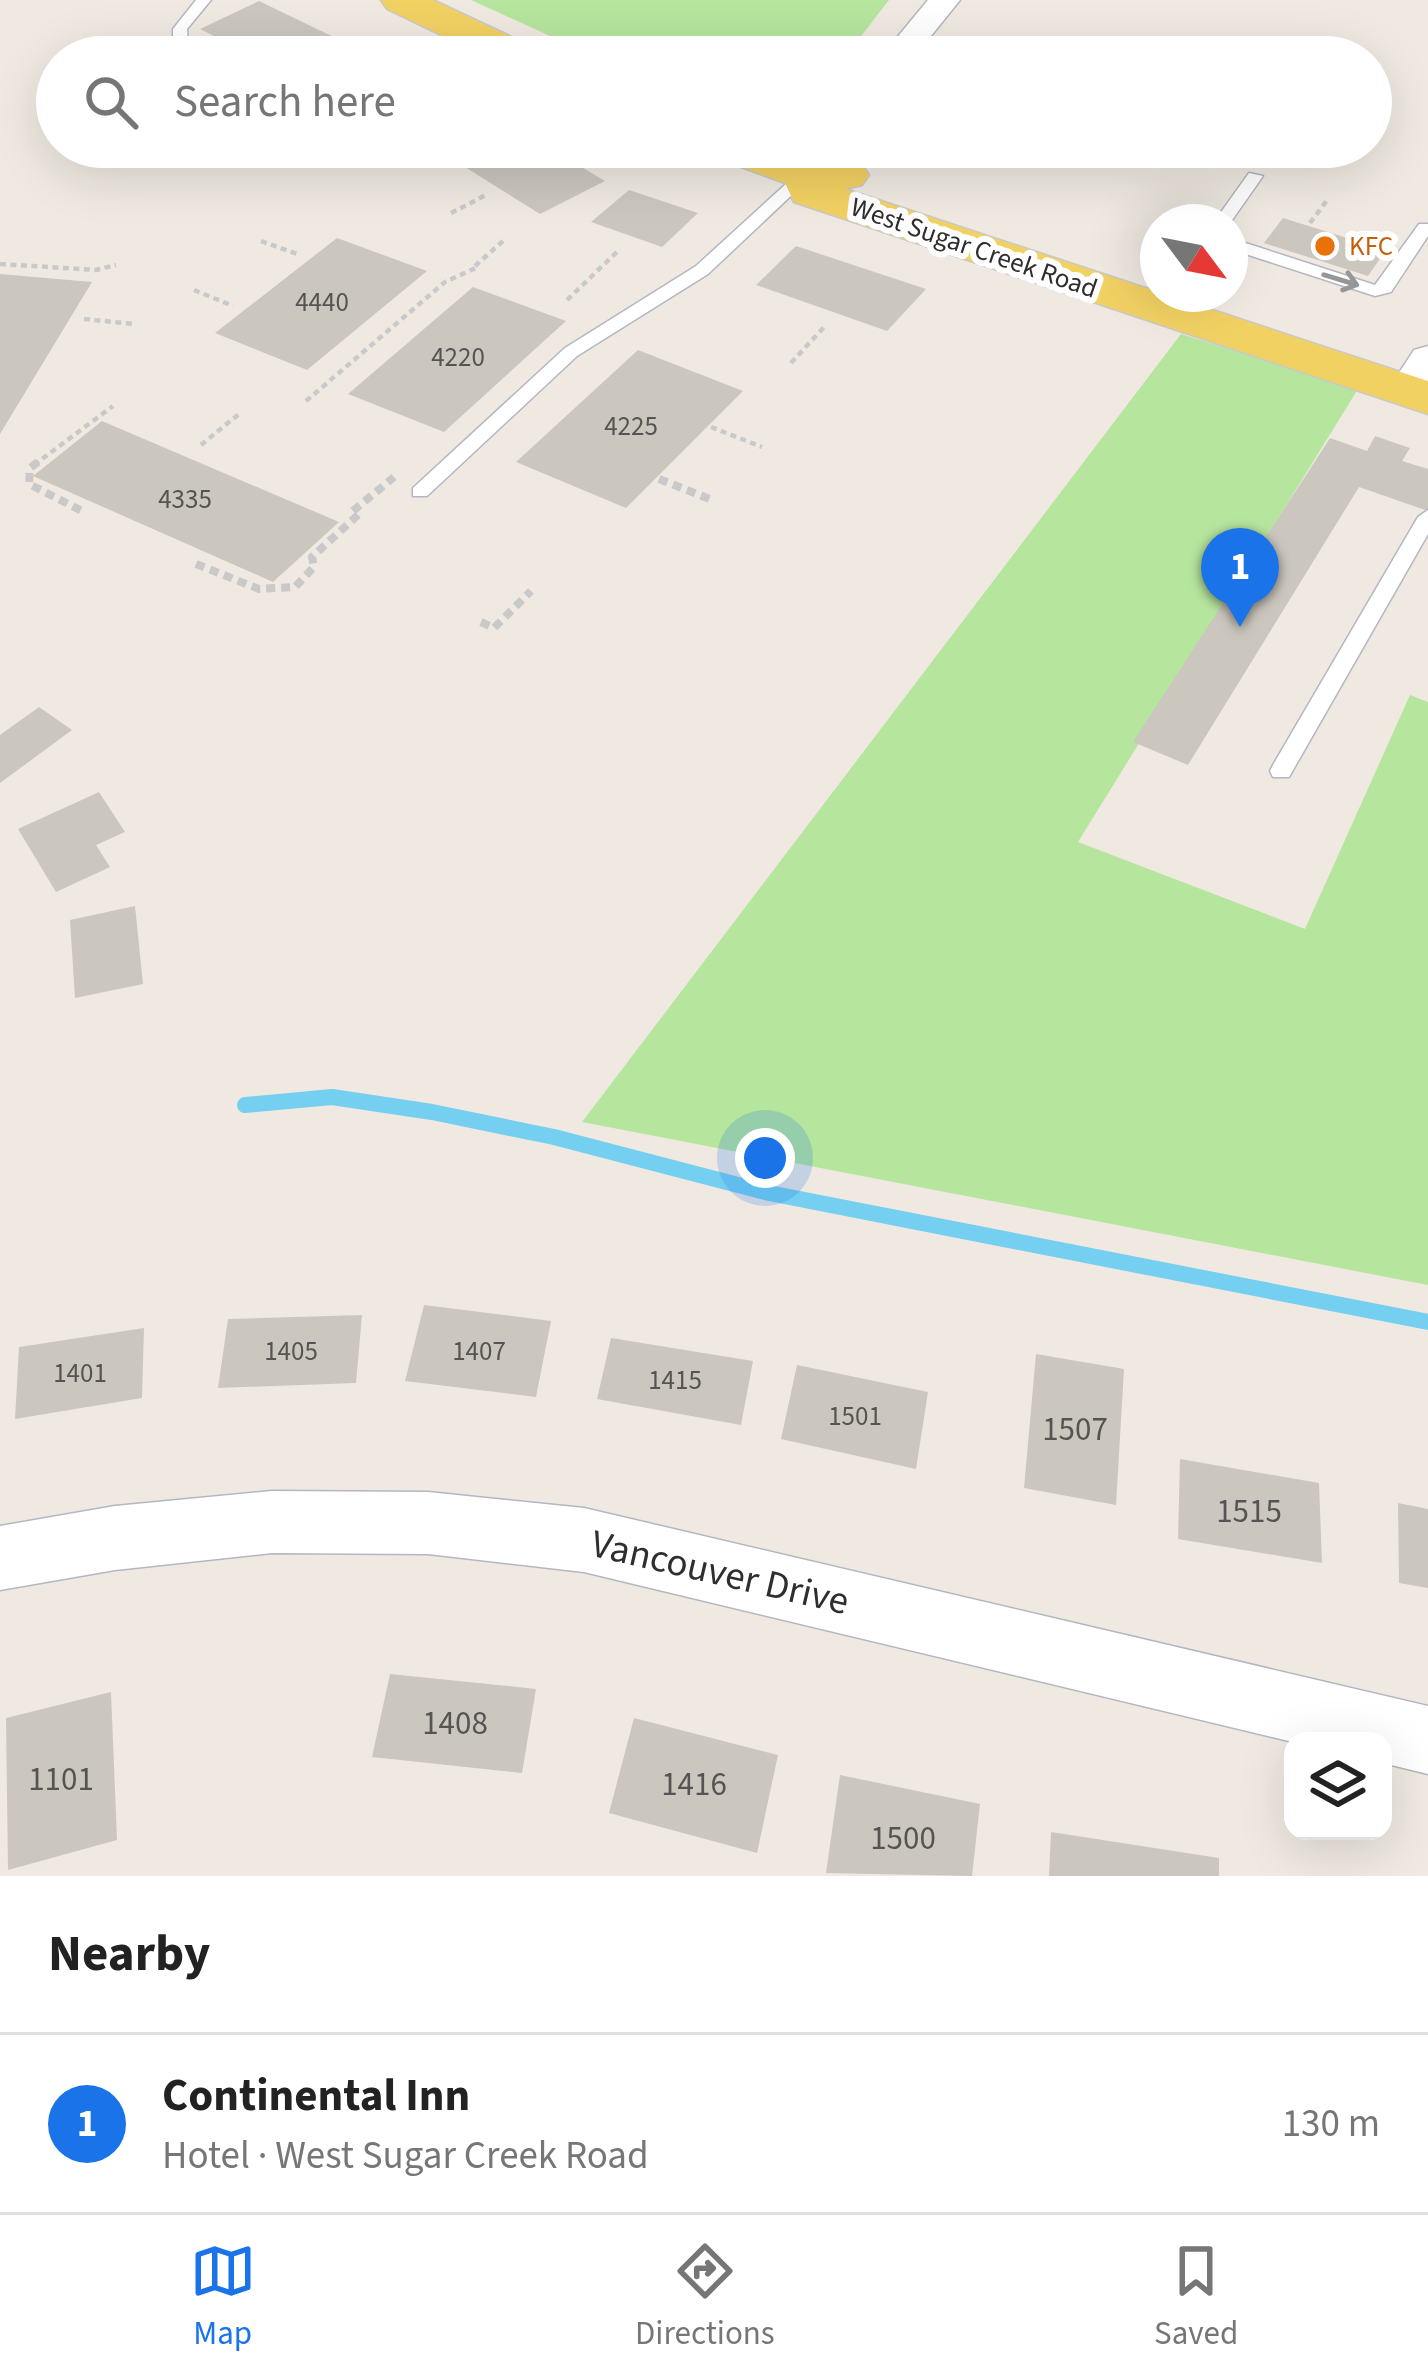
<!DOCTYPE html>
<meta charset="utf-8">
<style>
body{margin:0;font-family:"Source Sans 3",sans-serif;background:#f6f6f6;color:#222}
.controls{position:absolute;right:36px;bottom:36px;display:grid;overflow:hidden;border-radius:24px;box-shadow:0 12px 48px #0002}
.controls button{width:108px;height:108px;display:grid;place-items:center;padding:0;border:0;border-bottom:3px solid #e0e0e0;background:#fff;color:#222;font:60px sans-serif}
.compass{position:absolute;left:1140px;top:204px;width:108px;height:108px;border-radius:50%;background:#fff;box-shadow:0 12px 48px #0002;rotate:122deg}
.you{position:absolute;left:765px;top:1158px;width:42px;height:42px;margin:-30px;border:9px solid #fff;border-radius:50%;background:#1a73e8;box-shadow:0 0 0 18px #1a73e833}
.badge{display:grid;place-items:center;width:78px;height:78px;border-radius:50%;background:#1a73e8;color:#fff;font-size:39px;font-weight:700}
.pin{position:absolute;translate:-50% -99px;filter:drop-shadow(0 3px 6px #0008)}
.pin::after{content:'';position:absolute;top:63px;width:42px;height:36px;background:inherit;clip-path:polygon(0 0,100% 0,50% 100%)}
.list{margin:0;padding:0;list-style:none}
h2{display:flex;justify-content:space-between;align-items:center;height:156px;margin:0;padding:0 48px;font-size:51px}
h2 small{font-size:39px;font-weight:400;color:#767676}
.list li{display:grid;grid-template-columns:78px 1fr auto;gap:36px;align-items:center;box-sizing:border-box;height:180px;padding:0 48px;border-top:3px solid #e0e0e0}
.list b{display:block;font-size:45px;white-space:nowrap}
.list p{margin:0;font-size:39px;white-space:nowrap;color:#767676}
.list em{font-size:39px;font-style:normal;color:#767676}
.icon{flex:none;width:66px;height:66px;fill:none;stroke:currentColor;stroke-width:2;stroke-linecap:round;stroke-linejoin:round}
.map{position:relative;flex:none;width:1428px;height:1876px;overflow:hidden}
.search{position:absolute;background:#fff;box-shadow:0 12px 48px #0002;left:36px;right:36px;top:36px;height:132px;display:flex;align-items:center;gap:30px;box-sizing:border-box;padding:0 42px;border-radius:66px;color:#767676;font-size:45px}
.sheet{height:336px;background:#fff}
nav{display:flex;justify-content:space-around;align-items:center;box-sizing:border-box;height:168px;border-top:3px solid #e0e0e0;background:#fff;font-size:33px;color:#767676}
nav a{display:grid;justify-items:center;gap:6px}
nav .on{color:#1a73e8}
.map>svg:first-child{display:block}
</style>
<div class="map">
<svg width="1428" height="1876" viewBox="0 0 1428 1876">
<rect width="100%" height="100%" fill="#efe9e1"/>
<path fill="#b6e59e" d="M471 0H889L845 57H596Z
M1181 334 1358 389 1078 842 1305 929 1410 695 1428 702V1285L582 1122Z"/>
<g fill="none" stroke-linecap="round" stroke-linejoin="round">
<path stroke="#75cff0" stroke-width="16" d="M245 1105 332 1097 432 1112 554 1137 769 1193 1428 1322"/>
</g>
<path fill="#cbc7bf" d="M259 1 375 57H256L200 29Z
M433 147H548L605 181 540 214Z
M913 147H1020L1006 163 982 167Z
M629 190 698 213 662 247 591 222Z
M1283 218 1386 250 1368 276 1264 243Z
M337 238 427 271 307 370 215 333Z
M796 246 926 289 887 331 756 285Z
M0 274 92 282 0 434Z
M473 287 566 321 444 432 348 394Z
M638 350 743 391 626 508 516 462Z
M102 421 339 522 273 582 33 476Z
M1375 436 1410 448 1402 461 1428 469V511L1359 487 1188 765 1133 742 1330 438 1367 451Z
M39 707 72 730 0 783V735Z
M99 792 125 832 96 845 110 867 56 892 18 829Z
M135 906 143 984 75 998 70 920Z
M424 1305 551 1321 536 1397 405 1381Z
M362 1315 356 1383 218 1388 228 1319Z
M144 1328 142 1398 15 1419 19 1347Z
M611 1338 753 1361 741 1425 597 1399Z
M1036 1354 1124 1369 1116 1505 1024 1488Z
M797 1365 928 1392 916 1469 781 1439Z
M1180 1459 1319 1483 1322 1563 1178 1539Z
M1398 1503 1428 1509V1588L1399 1583Z
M390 1674 536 1689 522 1773 372 1757Z
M111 1692 117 1840 8 1870 6 1718Z
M634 1718 778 1755 757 1853 609 1813Z
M840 1775 980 1804 972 1876 826 1873Z
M1051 1832 1219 1858V1876H1049Z"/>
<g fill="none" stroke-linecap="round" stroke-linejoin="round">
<defs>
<path id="service" d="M196 0H211L187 29 189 57H173V29Z
M799 172 813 175 708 274 577 356 427 496H413V488L565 348 696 266Z
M1249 173 1263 176 1230 223 1214 222Z
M1419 224H1428V236L1391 292 1375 296 1230 249V238L1375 285Z
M1428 510V534L1289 777H1273L1270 771 1273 765 1418 517Z"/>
<path id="minor" d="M928 0H960L914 57H881Z
M809 147H844L817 182H793L788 175Z
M1428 346V389L1421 400H1393L1387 391 1414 350Z
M272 1491 428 1492 584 1508 1428 1706V1774L1383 1763V1741L1293 1742 584 1572 428 1554 272 1553 115 1570 0 1590V1526L115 1506Z"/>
<path id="primary" d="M381 0H433L535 48 541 57H487L387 9Z
M705 147H769L810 161 862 165 869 175 862 185 845 189 1428 381V414L794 202 785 183 711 156Z"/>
</defs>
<use href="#service" stroke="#b4b7c1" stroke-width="3"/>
<use href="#minor" stroke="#b4b7c1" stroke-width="3"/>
<use href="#primary" stroke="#c9c9c9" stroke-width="3"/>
<path stroke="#c9c9c9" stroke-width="4.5" stroke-dasharray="6 4.5" stroke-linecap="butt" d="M1019 153 1061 165
M367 162 398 147
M451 213 486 195
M1310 223 1328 199
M261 241 300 255
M0 264 96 270 116 265
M475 266 503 241
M194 290 233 306
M567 300 620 249
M84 319 134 324
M791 363 826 325
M306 401 445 282 478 267
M711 427 762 447
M201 445 239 414
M34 465 113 406"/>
<path stroke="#c9c9c9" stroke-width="8" stroke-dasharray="9 6" stroke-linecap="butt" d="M38 462 30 468 29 484 82 511
M659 479 712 500
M353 511 394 477
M196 564 259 589 295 587 314 567 312 557 359 514
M481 622 494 628 531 591"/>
<use href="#service" fill="#fff" fill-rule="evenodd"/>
<use href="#minor" fill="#fff" fill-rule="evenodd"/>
<use href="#primary" fill="#f2d163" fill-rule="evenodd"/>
</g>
<defs><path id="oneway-shaft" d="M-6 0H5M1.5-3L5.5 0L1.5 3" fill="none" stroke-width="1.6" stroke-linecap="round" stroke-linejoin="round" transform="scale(3)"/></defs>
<use stroke="#969696" href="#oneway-shaft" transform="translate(1341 280) rotate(17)"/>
<circle fill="#e8710a" stroke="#fff" stroke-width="4.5" cx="1325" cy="246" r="12"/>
<g text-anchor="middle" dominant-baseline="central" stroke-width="12" stroke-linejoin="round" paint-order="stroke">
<g font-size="27" fill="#c56008" stroke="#fff" text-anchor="start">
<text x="1349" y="246">KFC</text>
</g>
<g font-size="27" fill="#2e2e2e" stroke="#fff">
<text transform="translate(974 248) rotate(19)">West Sugar Creek Road</text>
</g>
<g font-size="27" fill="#555452">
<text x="322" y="302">4440</text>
<text x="458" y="357">4220</text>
<text x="631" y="426">4225</text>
<text x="185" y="499">4335</text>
<text x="291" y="1351">1405</text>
<text x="479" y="1351">1407</text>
<text x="80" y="1373">1401</text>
<text x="675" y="1380">1415</text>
<text x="855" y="1416">1501</text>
</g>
<g font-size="33" fill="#555452">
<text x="1075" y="1429">1507</text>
<text x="1249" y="1511">1515</text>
<text x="455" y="1723">1408</text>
<text x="61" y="1779">1101</text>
<text x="694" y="1784">1416</text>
<text x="903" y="1838">1500</text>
</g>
<g font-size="39" fill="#2e2e2e" stroke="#fff">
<text transform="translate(720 1573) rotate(13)">Vancouver Drive</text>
</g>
</g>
</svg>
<div class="controls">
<button><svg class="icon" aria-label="layers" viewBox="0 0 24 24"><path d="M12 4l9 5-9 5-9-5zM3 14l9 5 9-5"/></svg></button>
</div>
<svg class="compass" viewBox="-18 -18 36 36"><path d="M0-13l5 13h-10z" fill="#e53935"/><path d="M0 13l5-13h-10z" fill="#767676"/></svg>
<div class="you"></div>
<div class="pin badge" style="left:1240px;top:627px">1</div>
<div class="search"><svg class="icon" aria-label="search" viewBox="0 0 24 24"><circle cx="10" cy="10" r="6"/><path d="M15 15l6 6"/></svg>Search here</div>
</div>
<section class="sheet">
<h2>Nearby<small></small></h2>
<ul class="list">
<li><span class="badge">1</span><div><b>Continental Inn</b><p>Hotel · West Sugar Creek Road</p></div><em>130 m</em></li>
</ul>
</section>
<nav>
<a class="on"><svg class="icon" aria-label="map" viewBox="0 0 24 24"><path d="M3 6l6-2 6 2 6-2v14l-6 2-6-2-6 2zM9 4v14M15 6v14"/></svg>Map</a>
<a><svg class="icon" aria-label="directions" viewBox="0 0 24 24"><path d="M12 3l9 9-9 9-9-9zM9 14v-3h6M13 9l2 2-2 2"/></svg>Directions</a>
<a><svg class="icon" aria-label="saved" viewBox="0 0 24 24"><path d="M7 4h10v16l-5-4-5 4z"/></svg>Saved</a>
</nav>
